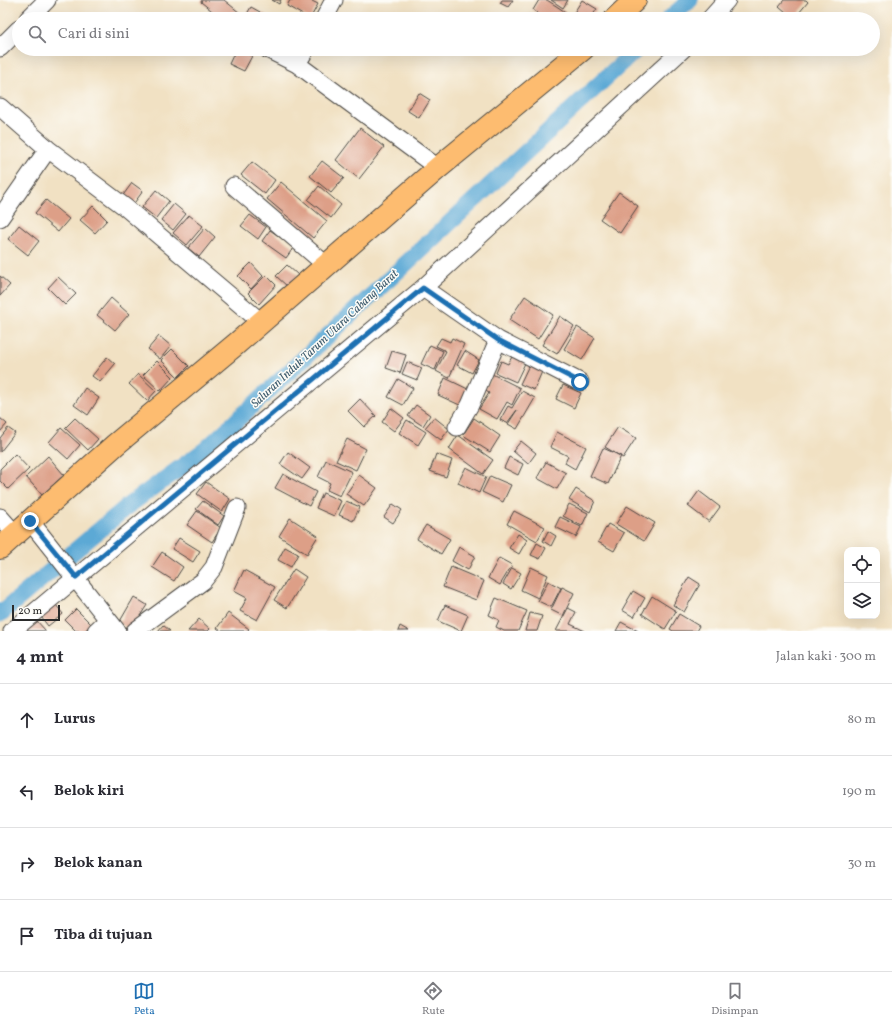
<!DOCTYPE html>
<html lang="id">
<meta charset="utf-8">
<style>
body{margin:0;font-family:Vollkorn,serif;background:#f2f2f3;color:#2b2b33}
.controls{position:absolute;right:12px;bottom:12px;display:grid;overflow:hidden;border-radius:8px;box-shadow:0 4px 16px #0002}
.controls button{width:36px;height:36px;display:grid;place-items:center;padding:0;border:0;border-bottom:1px solid #e1e1e2;background:#fff;color:#2b2b33;font:20px sans-serif}
.scale{position:absolute;left:12px;bottom:10px;width:48px;box-sizing:border-box;padding-left:4px;border:2px solid #2b2b2b;border-top:0;font-size:11px;line-height:14px;white-space:nowrap;color:#2b2b2b;-webkit-text-stroke:3px #fdfcf7;paint-order:stroke}
.stop{position:absolute;width:12px;height:12px;margin:-9px;border:3px solid #1f6fb2;border-radius:50%;background:#fff}
.stop.end{background:#1f6fb2;border-color:#fff;box-shadow:0 1px 4px #0008}
.list{margin:0;padding:0;list-style:none}
h2{display:flex;justify-content:space-between;align-items:center;height:52px;margin:0;padding:0 16px;font-size:17px}
h2 small{font-size:13px;font-weight:400;color:#7c7c81}
.list li{display:grid;grid-template-columns:26px 1fr auto;gap:12px;align-items:center;box-sizing:border-box;height:72px;padding:0 16px;border-top:1px solid #e1e1e2}
.list b{display:block;font-size:15px;white-space:nowrap}
.list em{font-size:13px;font-style:normal;color:#7c7c81}
.icon{flex:none;width:22px;height:22px;fill:none;stroke:currentColor;stroke-width:2;stroke-linecap:round;stroke-linejoin:round}
.map{position:relative;flex:none;width:892px;height:631px;overflow:hidden}
.search{position:absolute;background:#fff;box-shadow:0 4px 16px #0002;left:12px;right:12px;top:12px;height:44px;display:flex;align-items:center;gap:10px;box-sizing:border-box;padding:0 14px;border-radius:22px;color:#7c7c81;font-size:15px}
.sheet{height:340px;background:#fff}
nav{display:flex;justify-content:space-around;align-items:center;box-sizing:border-box;height:56px;border-top:1px solid #e1e1e2;background:#fff;font-size:11px;color:#7c7c81}
nav a{display:grid;justify-items:center;gap:2px}
nav .on{color:#1f6fb2}
.map>svg:first-child{display:block}
</style>
<div class="map">
<svg width="892" height="631" viewBox="0 0 892 631">
<rect width="100%" height="100%" fill="#fdfcf7"/>
<filter id="ink" filterUnits="userSpaceOnUse"><feTurbulence type="fractalNoise" baseFrequency=".025" numOctaves="2"/><feDisplacementMap in="SourceGraphic" scale="8" xChannelSelector="R" yChannelSelector="G"/><feConvolveMatrix kernelMatrix="1 2 1 2 8 2 1 2 1" color-interpolation-filters="sRGB"/></filter>
<filter id="wash" filterUnits="userSpaceOnUse"><feTurbulence type="fractalNoise" baseFrequency=".012" numOctaves="4" result="noise"/><feDisplacementMap in="SourceGraphic" scale="16" xChannelSelector="R" yChannelSelector="G"/><feGaussianBlur stdDeviation="0.9" result="paint"/><feColorMatrix in="noise" values="0 0 0 0 0 0 0 0 0 0 0 0 0 0 0 0 0 1.4 0 .05"/><feComposite in="paint" operator="in"/></filter>
<g filter="url(#wash)">
<rect width="100%" height="100%" fill="#f1e1c3"/>
<g fill="none" stroke-linecap="round" stroke-linejoin="round">
<path stroke="#5ca9d5" stroke-width="17" d="M669 19 690 0
M0 614 129 505 205 450 637 49"/>
</g>
<g id="blocks">
<path fill="#dd9f87" d="M202 0H224L240 13 235 19H222L201 2Z
M272 0H281L279 4Z
M290 0H310L318 4 310 19 287 6Z
M502 0H513L508 7 500 3Z
M539 0H547L567 13 563 19H546L533 10Z
M551 0H568L563 8Z
M582 0 597 9 590 19H570Z
M784 0H806L808 2 794 19 779 6Z
M251 7 260 12 256 19H244Z
M262 13 274 19H260Z
M528 14 534 19H524Z
M236 49 252 56 244 71 229 64Z
M419 93 430 100 419 118 408 111Z
M360 128 384 147 359 179 336 160Z
M322 161 344 178 331 193 310 176Z
M252 162 275 180 265 194 241 175Z
M281 182 327 221 313 238 267 199Z
M132 183 143 191 132 206 121 198Z
M319 186 341 205 331 218 308 200Z
M156 190 169 201 156 218 142 207Z
M619 192 638 206 620 233 600 219Z
M46 200 69 219 58 232 35 213Z
M174 204 186 214 173 230 161 220Z
M93 206 107 220 95 233 80 220Z
M189 215 203 226 187 245 173 233Z
M250 215 266 227 258 239 241 226Z
M19 225 39 241 28 255 8 239Z
M205 228 215 237 199 257 188 248Z
M270 230 294 247 286 258 262 241Z
M251 263 263 276 251 289 238 276Z
M287 265 298 275 288 287 276 276Z
M266 275 276 285 259 304 248 293Z
M0 276 10 285 0 296Z
M58 277 76 294 65 305 48 288Z
M525 296 553 315 538 339 509 320Z
M111 298 129 314 115 330 97 315Z
M560 316 574 326 557 354 542 345Z
M577 327 595 338 582 360 564 349Z
M159 336 171 346 160 359 148 349Z
M441 338 450 342 452 338 464 344 449 378 436 371 446 351 436 346Z
M430 345 443 351 435 370 421 364Z
M172 349 189 366 178 377 161 360Z
M392 351 406 355 400 373 386 368Z
M465 351 479 360 472 373 457 365Z
M513 355 526 361 516 382 496 373 501 361 508 364Z
M107 357 115 364 100 382 92 376Z
M157 361 173 377 160 391 143 375Z
M531 361 544 367 534 390 520 384Z
M407 362 422 368 417 380 402 374Z
M138 374 156 391 147 401 129 384Z
M492 374 520 388 512 405 507 402 497 419 479 409 489 393 484 390Z
M445 378 472 391 464 407 438 395Z
M398 379 413 388 403 405 388 397Z
M563 385 581 393 574 408 556 399Z
M85 388 99 398 88 415 74 405Z
M522 391 535 398 517 429 508 424 517 410 507 423 500 420 508 406 512 408Z
M360 399 376 416 364 427 348 411Z
M416 405 430 415 423 426 408 416Z
M391 408 404 418 394 431 382 422Z
M434 417 449 429 441 440 425 428Z
M0 418 7 424 0 432Z
M75 418 98 439 88 450 65 428Z
M474 418 500 436 490 452 463 435Z
M407 420 426 432 418 445 399 433Z
M618 427 636 438 623 458 605 447Z
M8 428 15 433 0 452V438Z
M61 428 80 445 68 459 49 442Z
M557 432 586 447 575 469 565 463 568 456 550 447Z
M458 435 493 460 483 474 449 449Z
M347 439 366 449 356 470 336 461Z
M521 441 536 453 528 464 513 451Z
M603 448 621 456 608 484 590 476Z
M288 452 310 468 302 479 280 464Z
M15 454 29 469 8 489 0 481V469Z
M436 454 452 460 446 477 430 471Z
M48 456 64 475 42 495 26 477Z
M509 457 523 464 518 475 504 468Z
M326 460 352 472 340 496 327 490 330 483 318 477Z
M546 462 566 473 557 489 537 478Z
M466 467 486 477 479 493 458 483Z
M283 474 316 492 309 506 275 488Z
M359 475 377 488 364 506 346 494Z
M490 476 511 485 503 502 482 492Z
M206 482 230 499 222 512 197 494Z
M576 489 595 501 590 512 569 500Z
M699 491 720 507 709 522 688 506Z
M323 493 341 501 334 516 316 508Z
M203 501 224 516 218 525 196 509Z
M346 501 360 507 353 521 339 515Z
M393 504 402 510 393 523 384 517Z
M569 504 588 513 582 526 563 516Z
M627 506 655 523 644 541 616 524Z
M197 511 221 528 212 542 187 525Z
M514 511 545 527 537 541 507 524Z
M560 517 581 527 576 537 555 527Z
M290 518 318 536 307 554 279 536Z
M608 524 624 533 614 551 598 542Z
M426 525 450 539 441 554 417 539Z
M548 531 556 536 551 546 543 541Z
M518 534 527 540 519 554 509 548Z
M179 538 200 551 193 562 172 549Z
M537 543 546 548 540 559 531 555Z
M285 547 298 554 291 567 278 560Z
M459 547 475 556 468 570 452 561Z
M162 552 183 567 174 581 152 567Z
M499 558 512 565 500 585 488 578Z
M451 567 484 581 476 600 443 587Z
M531 567 548 575 538 598 521 590Z
M512 568 521 573 511 589 503 584Z
M294 569 306 577 287 608 274 600Z
M244 570 275 587 257 620 240 611 247 598 234 591Z
M689 577 700 584 684 612 673 605Z
M548 581 561 588 551 607 538 601Z
M562 587 574 593 563 616 551 610Z
M633 591 645 598 634 617 622 610Z
M652 596 676 611 665 629 642 614Z
M134 597 147 605 131 630 119 623Z
M496 598 527 611 518 631H504L496 627 499 620 489 615Z
M53 601 63 614 48 626 38 613Z
M445 605 468 615 461 631 438 621Z
M568 608 576 612 570 624 585 631H556Z
M76 609 91 624 85 631H76L65 620Z
M228 613 249 629 247 631H221L217 628Z
M530 613 542 616 537 631H525Z
M679 614 699 626 696 631H673L670 629Z
M35 619 46 631H22Z
M199 619 210 629 208 631H188Z
M621 622 638 631H616Z
M163 625 170 631H158Z
M400 626 409 631H398Z"/>
</g>
</g>
<g filter="url(#ink)">
<use href="#blocks" fill-opacity="0" stroke="#494642" stroke-width="1"/>
<g fill="none" stroke-linecap="round" stroke-linejoin="round">
<defs>
<path id="minor" d="M28 19 47 0
M324 19 334 0
M710 19 727 0
M0 48 19 29
M267 49 297 64
M306 49 297 64 438 168
M0 107 48 149 125 207 261 322
M234 186 326 265
M0 218 48 149
M423 288 683 49
M498 340 580 382
M0 517 15 534
M30 521 117 631
M12 631 423 288 498 340 470 405 457 427
M96 631 108 620
M135 631 203 581 214 567 237 508"/>
<path id="primary" d="M615 19 635 0
M0 548 115 445 235 345 438 168 583 49"/>
</defs>
<use href="#minor" stroke="#494642" stroke-width="19"/>
<use href="#primary" stroke="#494642" stroke-width="24"/>
<use href="#minor" stroke="#fff" stroke-width="17"/>
<use href="#primary" stroke="#fdbc6f" stroke-width="22"/>
</g>
</g>
<g fill="none" stroke-linecap="round" stroke-linejoin="round" filter="url(#ink)">
<path stroke="#1f6fb2" stroke-width="5" d="M30 521 76 577 423 288 498 340 580 382"/>
</g>
<g text-anchor="middle" dominant-baseline="central" stroke-width="3" stroke-linejoin="round" paint-order="stroke">
<g font-size="12" font-style="italic" fill="#3f5d6f" stroke="#fdfcf7">
<text transform="translate(325 339) rotate(-43)">Saluran Induk Tarum Utara Cabang Barat</text>
</g>
</g>
</svg>
<div class="controls">
<button><svg class="icon" aria-label="locate" viewBox="0 0 24 24"><circle cx="12" cy="12" r="6"/><path d="M12 2v4M12 18v4M2 12h4M18 12h4"/></svg></button>
<button><svg class="icon" aria-label="layers" viewBox="0 0 24 24"><path d="M12 4l9 5-9 5-9-5zM3 14l9 5 9-5"/></svg></button>
</div>
<div class="scale">20 m</div>
<div class="stop" style="left:580px;top:382px"></div>
<div class="stop end" style="left:30px;top:521px"></div>
<div class="search"><svg class="icon" aria-label="search" viewBox="0 0 24 24"><circle cx="10" cy="10" r="6"/><path d="M15 15l6 6"/></svg>Cari di sini</div>
</div>
<section class="sheet">
<h2>4 mnt<small>Jalan kaki · 300 m</small></h2>
<ul class="list">
<li><svg class="icon" aria-label="ahead" viewBox="0 0 24 24"><path d="M12 20V5M6 11l6-6 6 6"/></svg><div><b>Lurus</b></div><em>80 m</em></li>
<li><svg class="icon" aria-label="left" viewBox="0 0 24 24"><path d="M17 20v-9H6M10 6l-5 5 5 5"/></svg><div><b>Belok kiri</b></div><em>190 m</em></li>
<li><svg class="icon" aria-label="right" viewBox="0 0 24 24"><path d="M7 20v-9h11M14 6l5 5-5 5"/></svg><div><b>Belok kanan</b></div><em>30 m</em></li>
<li><svg class="icon" aria-label="arrive" viewBox="0 0 24 24"><path d="M6 21V4h12l-3 4 3 4H6"/></svg><div><b>Tiba di tujuan</b></div></li>
</ul>
</section>
<nav>
<a class="on"><svg class="icon" aria-label="map" viewBox="0 0 24 24"><path d="M3 6l6-2 6 2 6-2v14l-6 2-6-2-6 2zM9 4v14M15 6v14"/></svg>Peta</a>
<a><svg class="icon" aria-label="directions" viewBox="0 0 24 24"><path d="M12 3l9 9-9 9-9-9zM9 14v-3h6M13 9l2 2-2 2"/></svg>Rute</a>
<a><svg class="icon" aria-label="saved" viewBox="0 0 24 24"><path d="M7 4h10v16l-5-4-5 4z"/></svg>Disimpan</a>
</nav>
